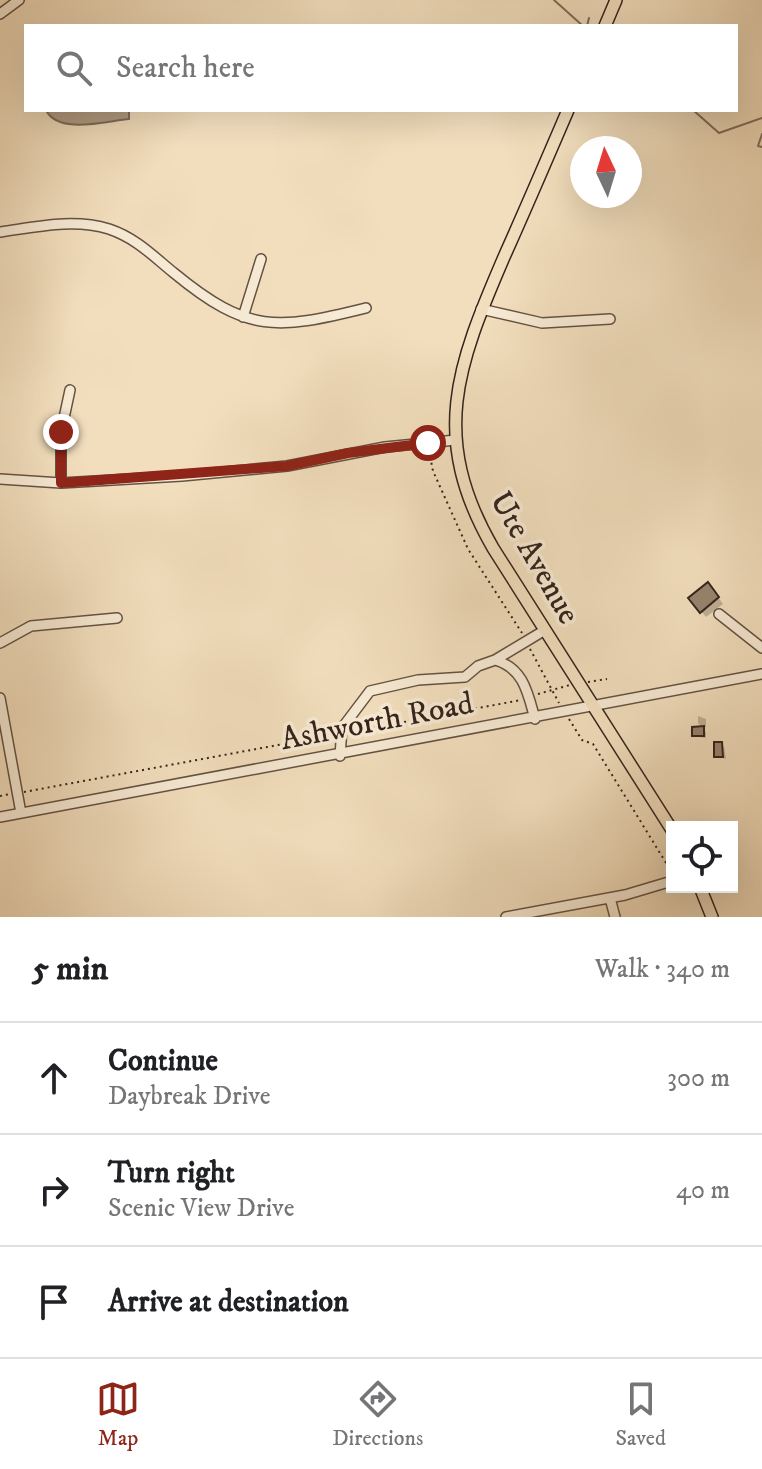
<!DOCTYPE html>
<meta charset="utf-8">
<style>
body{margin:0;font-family:"IM FELL DW Pica",serif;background:#f2f2f2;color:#202124}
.controls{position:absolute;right:24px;bottom:24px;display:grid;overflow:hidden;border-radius:0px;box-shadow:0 8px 32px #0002}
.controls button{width:72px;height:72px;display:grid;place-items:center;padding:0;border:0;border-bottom:2px solid #e0e0e0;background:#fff;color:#202124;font:40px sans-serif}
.compass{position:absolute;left:570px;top:136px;width:72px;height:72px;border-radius:50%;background:#fff;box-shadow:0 8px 32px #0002;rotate:356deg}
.stop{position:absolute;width:24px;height:24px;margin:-18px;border:6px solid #8f2418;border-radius:50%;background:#fff}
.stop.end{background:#8f2418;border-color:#fff;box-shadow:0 2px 8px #0008}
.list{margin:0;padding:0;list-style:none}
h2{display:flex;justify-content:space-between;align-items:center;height:104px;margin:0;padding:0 32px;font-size:34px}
h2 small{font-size:26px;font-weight:400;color:#757577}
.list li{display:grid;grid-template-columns:52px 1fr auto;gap:24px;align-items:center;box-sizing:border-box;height:112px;padding:0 32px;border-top:2px solid #e0e0e0}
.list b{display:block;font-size:30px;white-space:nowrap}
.list p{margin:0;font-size:26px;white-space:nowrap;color:#757577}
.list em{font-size:26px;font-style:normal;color:#757577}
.icon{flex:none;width:44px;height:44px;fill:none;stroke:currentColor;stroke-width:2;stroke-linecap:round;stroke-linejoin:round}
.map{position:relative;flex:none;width:762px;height:917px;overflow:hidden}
.search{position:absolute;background:#fff;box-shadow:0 8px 32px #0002;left:24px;right:24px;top:24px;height:88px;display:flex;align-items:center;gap:20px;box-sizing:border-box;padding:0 28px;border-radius:0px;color:#757577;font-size:30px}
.sheet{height:440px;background:#fff}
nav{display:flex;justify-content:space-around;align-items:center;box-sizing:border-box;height:112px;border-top:2px solid #e0e0e0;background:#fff;font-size:22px;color:#757577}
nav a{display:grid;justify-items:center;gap:4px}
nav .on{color:#8f2418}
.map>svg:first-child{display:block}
</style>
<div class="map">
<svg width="762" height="917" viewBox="0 0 762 917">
<rect width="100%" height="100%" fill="#f2debd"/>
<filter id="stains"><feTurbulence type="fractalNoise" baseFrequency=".0025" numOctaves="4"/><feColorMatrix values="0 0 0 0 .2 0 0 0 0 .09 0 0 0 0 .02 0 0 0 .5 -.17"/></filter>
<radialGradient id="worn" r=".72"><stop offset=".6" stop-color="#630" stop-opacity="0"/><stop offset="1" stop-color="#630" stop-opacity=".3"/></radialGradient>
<path fill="#b19e86" stroke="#7f6d5c" stroke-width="2" d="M46 110H129V119C106 121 58 135 46 110Z"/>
<path fill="#0003" d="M713 590 723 604 706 617 701 611Z
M698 716 706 719V727H701L706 732V738L694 736 703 728 698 723Z
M721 744 724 747 726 759 716 756Z"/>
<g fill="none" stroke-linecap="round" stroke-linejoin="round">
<path stroke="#7f6d5c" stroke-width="2" d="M554 0 583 26
M587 26 589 18
M693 110 719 133 762 118
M762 134 758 146 762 147"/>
</g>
<path fill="#978470" stroke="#34231c" stroke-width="2" d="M708 582 719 597 700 613 688 598Z
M704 726V736H692V727Z
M714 742H722L723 757H714Z"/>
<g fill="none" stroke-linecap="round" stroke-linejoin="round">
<defs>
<path id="minor" d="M0 14 19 0
M0 232C36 227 73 218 109 229 136 238 153 256 174 273 248 334 277 330 366 308
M481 309 542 323 610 319
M243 317 261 259
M0 479 61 483 182 476 287 466 385 447 456 440
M61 483V432L70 390
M719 614 762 648
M0 643 31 626 117 618
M495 660C524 668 528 694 535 719
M0 698 21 813
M340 756 342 728 370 691 418 680 465 677 478 666 495 660 545 630
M0 817 762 674
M610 898 615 917
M506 917 625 895 672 881"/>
<path id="major" d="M605 26 616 0
M568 110C547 159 526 208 504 257 457 366 429 437 493 548L672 830
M700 887 712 917"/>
</defs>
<use href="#minor" stroke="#645244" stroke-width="12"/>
<use href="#major" stroke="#34231c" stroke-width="14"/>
<path stroke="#34231c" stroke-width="2" stroke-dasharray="2 4" stroke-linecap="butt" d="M429 451 433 471 468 549 522 633
M530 649 559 703
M588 682 607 679
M538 694 570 685
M569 719 582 740 593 744 671 871
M351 732 521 700
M24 792 332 735
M0 796 10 794"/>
<use href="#minor" stroke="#f7ead4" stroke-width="9"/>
<use href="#major" stroke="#f2debd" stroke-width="11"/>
</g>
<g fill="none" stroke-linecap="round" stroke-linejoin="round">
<path stroke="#8f2418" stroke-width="10" d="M61 432V483L287 466 348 453 428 443"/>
</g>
<g text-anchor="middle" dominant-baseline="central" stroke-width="7" stroke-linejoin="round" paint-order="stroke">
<g font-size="32" fill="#34231c" stroke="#f7ead4">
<text transform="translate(534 558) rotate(60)">Ute Avenue</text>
<text transform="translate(377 722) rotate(-11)">Ashworth Road</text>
</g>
</g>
<rect width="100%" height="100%" filter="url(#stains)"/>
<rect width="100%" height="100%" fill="url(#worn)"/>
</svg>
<div class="controls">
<button><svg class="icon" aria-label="locate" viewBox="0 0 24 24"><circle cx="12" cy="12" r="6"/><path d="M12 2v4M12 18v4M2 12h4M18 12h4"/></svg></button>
</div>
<svg class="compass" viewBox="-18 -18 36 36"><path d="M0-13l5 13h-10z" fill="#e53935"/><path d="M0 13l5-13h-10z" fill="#757577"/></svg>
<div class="stop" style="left:428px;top:443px"></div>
<div class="stop end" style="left:61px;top:432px"></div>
<div class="search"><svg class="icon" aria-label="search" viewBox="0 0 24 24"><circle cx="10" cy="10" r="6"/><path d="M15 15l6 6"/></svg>Search here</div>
</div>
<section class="sheet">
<h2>5 min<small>Walk · 340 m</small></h2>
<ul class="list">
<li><svg class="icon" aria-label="ahead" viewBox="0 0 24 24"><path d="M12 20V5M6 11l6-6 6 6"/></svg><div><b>Continue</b><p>Daybreak Drive</p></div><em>300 m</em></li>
<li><svg class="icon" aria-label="right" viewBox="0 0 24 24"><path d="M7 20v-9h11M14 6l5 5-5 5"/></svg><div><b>Turn right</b><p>Scenic View Drive</p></div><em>40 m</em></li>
<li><svg class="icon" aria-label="arrive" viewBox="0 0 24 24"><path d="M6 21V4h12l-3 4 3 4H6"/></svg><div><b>Arrive at destination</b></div></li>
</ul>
</section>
<nav>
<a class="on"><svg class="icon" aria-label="map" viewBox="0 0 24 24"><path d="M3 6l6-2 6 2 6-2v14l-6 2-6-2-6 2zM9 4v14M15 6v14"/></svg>Map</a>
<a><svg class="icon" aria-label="directions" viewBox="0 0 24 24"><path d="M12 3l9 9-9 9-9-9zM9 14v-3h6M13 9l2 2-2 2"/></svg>Directions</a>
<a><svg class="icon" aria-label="saved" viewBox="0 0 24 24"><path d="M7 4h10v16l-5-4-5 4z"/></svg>Saved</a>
</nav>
